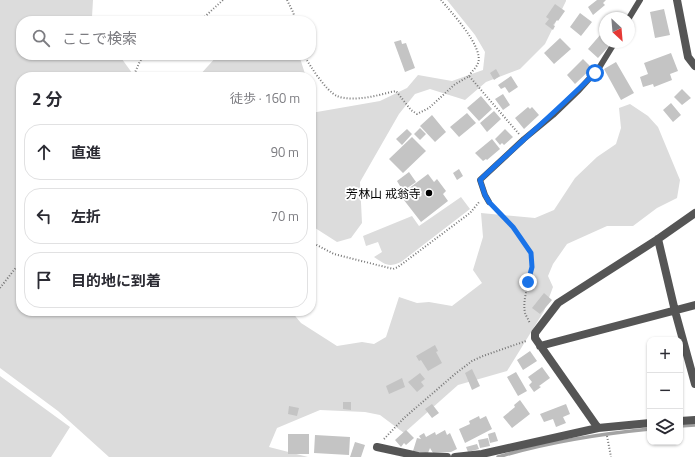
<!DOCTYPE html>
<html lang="ja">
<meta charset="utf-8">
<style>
body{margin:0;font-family:"Titillium Web","Noto Sans JP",sans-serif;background:#f2f2f3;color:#2b2b33}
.controls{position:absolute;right:12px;bottom:12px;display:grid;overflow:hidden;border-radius:8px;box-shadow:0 1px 3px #0004}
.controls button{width:36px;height:36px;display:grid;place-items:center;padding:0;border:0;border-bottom:1px solid #e1e1e2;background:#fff;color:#2b2b33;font:20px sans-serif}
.compass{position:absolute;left:599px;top:12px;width:36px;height:36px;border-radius:50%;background:#fff;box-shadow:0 1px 3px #0004;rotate:154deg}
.stop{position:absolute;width:12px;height:12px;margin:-9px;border:3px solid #1a73e8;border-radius:50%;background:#fff}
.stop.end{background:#1a73e8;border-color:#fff;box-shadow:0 1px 4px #0008}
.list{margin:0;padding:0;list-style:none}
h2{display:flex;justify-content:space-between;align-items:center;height:52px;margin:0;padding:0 16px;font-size:17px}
h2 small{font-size:13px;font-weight:400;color:#7c7c81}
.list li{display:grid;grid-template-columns:26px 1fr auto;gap:12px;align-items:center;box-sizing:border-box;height:56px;margin:0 8px 8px;padding:0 8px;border:1px solid #e1e1e2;border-radius:16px}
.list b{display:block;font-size:15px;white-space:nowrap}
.list em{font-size:13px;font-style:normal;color:#7c7c81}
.icon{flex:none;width:22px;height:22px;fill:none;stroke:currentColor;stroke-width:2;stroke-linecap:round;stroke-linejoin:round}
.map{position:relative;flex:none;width:695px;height:457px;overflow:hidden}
.search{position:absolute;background:#fff;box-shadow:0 1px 3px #0004;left:16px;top:16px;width:300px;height:44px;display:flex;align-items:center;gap:10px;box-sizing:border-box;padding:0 14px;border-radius:16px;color:#7c7c81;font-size:15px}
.panel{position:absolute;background:#fff;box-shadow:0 1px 3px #0004;left:16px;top:72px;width:300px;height:244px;border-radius:16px}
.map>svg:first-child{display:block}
</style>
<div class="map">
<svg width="695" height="457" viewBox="0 0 695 457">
<rect width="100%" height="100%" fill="#fff"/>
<path fill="#dcdcdc" d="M0 0H93L92 17 95 21H21V55H119L135 77H21V311H291L301 323 337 346 362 342 374 344 386 337 399 297 417 303 429 302 452 306 482 283 473 270 483 237 481 213 535 218 554 210 575 178 597 157 616 144 621 128 619 108 630 104 648 116 658 127 680 180 677 198 657 208 633 226H607L567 244 553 264 548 276 553 287 544 311 507 371 458 385 404 433 380 415 365 412 320 410 277 428 269 447 308 457H109L58 411 0 368Z
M447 0H566V1L545 44 520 69 486 82 465 100 430 89 415 94 399 114 360 182 362 223 351 238 337 242 312 226 311 224V113L380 101 407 88 418 75 452 81 483 70 485 52 475 35Z
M218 55H299L306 77H198Z
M461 197 470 209 401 262C388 268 385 264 374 257L382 252 378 242 366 246 363 236 412 216 419 226Z
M0 376 70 427 51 457H0Z"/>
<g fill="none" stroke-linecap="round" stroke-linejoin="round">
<path stroke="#a3a3a3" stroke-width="3.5" d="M680 426 695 425
M498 457C548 442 599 434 650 429"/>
</g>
<path fill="#c4c4c4" d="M597 0H606L603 3 605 5 593 15 588 7Z
M555 4 565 11 558 21 557 20 553 25 555 26 553 30 545 24 549 19 546 17Z
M664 9 670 35 655 38 650 12Z
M580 13 592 22 581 36 570 27Z
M601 34 605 37V42L610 45 598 58 588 49Z
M560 38 571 49 554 64 544 53Z
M401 40 402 44 406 43 415 68 405 72 394 42Z
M671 53 678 71 670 74 672 80 654 87 653 84 643 87 640 77 648 74 644 63Z
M583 59 592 68 575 84 567 75Z
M616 62 634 93 621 100 604 69Z
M496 69 500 76 494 80 490 73Z
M511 76 518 87 509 93 505 87 501 89 498 85Z
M682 89 691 98 682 105 674 97Z
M503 94 510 105 503 110 495 99Z
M481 96 492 109 479 121 467 108Z
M671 103 681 115 673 122 663 110Z
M528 107 530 109 532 107 539 115 524 129 515 118Z
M494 111 501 119 487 132 480 123Z
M467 113 476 123 459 137 450 127Z
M432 115 446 132 435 142 420 126Z
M420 128 426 134 420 140 414 134Z
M407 129 412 134 402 145 396 139Z
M505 129 513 137 504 145 502 143 500 145 495 139Z
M412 137 426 151 403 173 389 159Z
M492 139 500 149 487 160 486 159 483 161 475 153Z
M459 169 463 176 457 180 453 173Z
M409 172 416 182 403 191 397 181Z
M428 174 434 182 437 179 446 191 443 194 448 201 421 222 400 195Z
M544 293 552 300 540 314 532 308Z
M435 345 438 351 436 352 442 363 428 371 421 360 419 361 416 356Z
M530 351 537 361 523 370 517 360Z
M542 367 550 378 539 386 541 387 534 392 529 385 532 382 528 377Z
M472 369 480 386 472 390 465 373Z
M516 372 527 391 518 396 507 377Z
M420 373 425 379 421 382 424 386 417 392 408 382Z
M402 378 405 387 389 394 386 386Z
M520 400 530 414 512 428 503 417 515 407 514 405Z
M343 402H351V410L343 409Z
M432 404 439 413 432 418 425 409Z
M566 404 570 414 563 417 566 423 556 427 553 419 544 422 540 414Z
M289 406 299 408 297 416 288 414Z
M479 416 480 419 486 416 492 429 465 443 459 429 470 424 469 421Z
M406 430 414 438 406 445 404 443 401 447 395 440Z
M445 430 447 435 450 433 457 449 451 452 433 453 430 448 428 453 413 451 417 438 421 439 419 436 424 433 426 437 435 432 436 435Z
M495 432 498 441 490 443 488 434Z
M288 434H309V454H288Z
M315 435 350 437 349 455 314 453Z
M488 438 490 446 480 448 478 440Z
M355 442 365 445 361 457H350Z
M477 444 479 449 468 452 466 447Z"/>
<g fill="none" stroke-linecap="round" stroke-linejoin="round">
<path stroke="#777" stroke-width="2" stroke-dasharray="1 2" stroke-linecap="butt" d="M287 0 293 12 296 21
M441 0C451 12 484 47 478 63 477 67 471 72 469 76
M200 21 223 0
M304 55C310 66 326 91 337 96 344 99 355 99 362 98 374 97 385 93 396 91L411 110 417 114 429 108 454 85 469 76 519 134
M133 77 140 61 145 55
M494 207C503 217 528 242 531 254 536 273 521 293 525 313 526 316 529 320 530 324
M311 242 334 254 393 269 398 267 470 213 480 201
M0 288 21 261
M607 436 611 457
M384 439 404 418 455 374 472 361 483 356 526 341"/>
<path stroke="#555" stroke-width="6" d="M629 18 640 0
M489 202 485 195 480 180 524 139 553 115 579 90 599 68 615 42"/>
<path stroke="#555" stroke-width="8" d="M677 0 688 57 695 66
M658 239 675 311 695 384
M540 346 695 305
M680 421 695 420
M598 428 535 338V333L558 303 658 239 695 213
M377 447 418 456 447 457
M455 457 482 454 598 428 650 423"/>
</g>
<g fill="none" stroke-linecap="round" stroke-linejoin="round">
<path stroke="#1a73e8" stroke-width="5" d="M528 282 532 267 531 253 513 227 489 202 485 195 480 180C518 144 558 110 595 73"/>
</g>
<circle fill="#000" stroke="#fff" stroke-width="1.5" cx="429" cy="193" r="4"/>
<g text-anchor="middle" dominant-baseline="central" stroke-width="3.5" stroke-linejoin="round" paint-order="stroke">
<g font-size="12" fill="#000" stroke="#fff" text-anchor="end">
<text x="421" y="193">芳林山 戒翁寺</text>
</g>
</g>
</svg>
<div class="controls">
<button>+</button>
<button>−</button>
<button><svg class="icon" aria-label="layers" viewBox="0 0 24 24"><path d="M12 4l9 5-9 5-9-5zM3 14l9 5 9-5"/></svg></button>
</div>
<svg class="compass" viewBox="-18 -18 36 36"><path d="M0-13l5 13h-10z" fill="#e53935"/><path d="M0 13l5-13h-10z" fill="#7c7c81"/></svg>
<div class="stop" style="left:595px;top:73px"></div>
<div class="stop end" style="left:528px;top:282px"></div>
<div class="search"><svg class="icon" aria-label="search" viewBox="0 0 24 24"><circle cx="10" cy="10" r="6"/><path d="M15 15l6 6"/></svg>ここで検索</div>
<section class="panel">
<h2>2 分<small>徒歩 · 160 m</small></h2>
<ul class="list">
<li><svg class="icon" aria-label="ahead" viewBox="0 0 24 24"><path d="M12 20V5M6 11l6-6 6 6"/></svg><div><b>直進</b></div><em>90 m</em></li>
<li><svg class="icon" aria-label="left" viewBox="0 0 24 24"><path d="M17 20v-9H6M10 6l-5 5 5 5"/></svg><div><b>左折</b></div><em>70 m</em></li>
<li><svg class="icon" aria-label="arrive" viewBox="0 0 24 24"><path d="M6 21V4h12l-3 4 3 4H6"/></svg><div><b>目的地に到着</b></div></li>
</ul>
</section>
</div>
